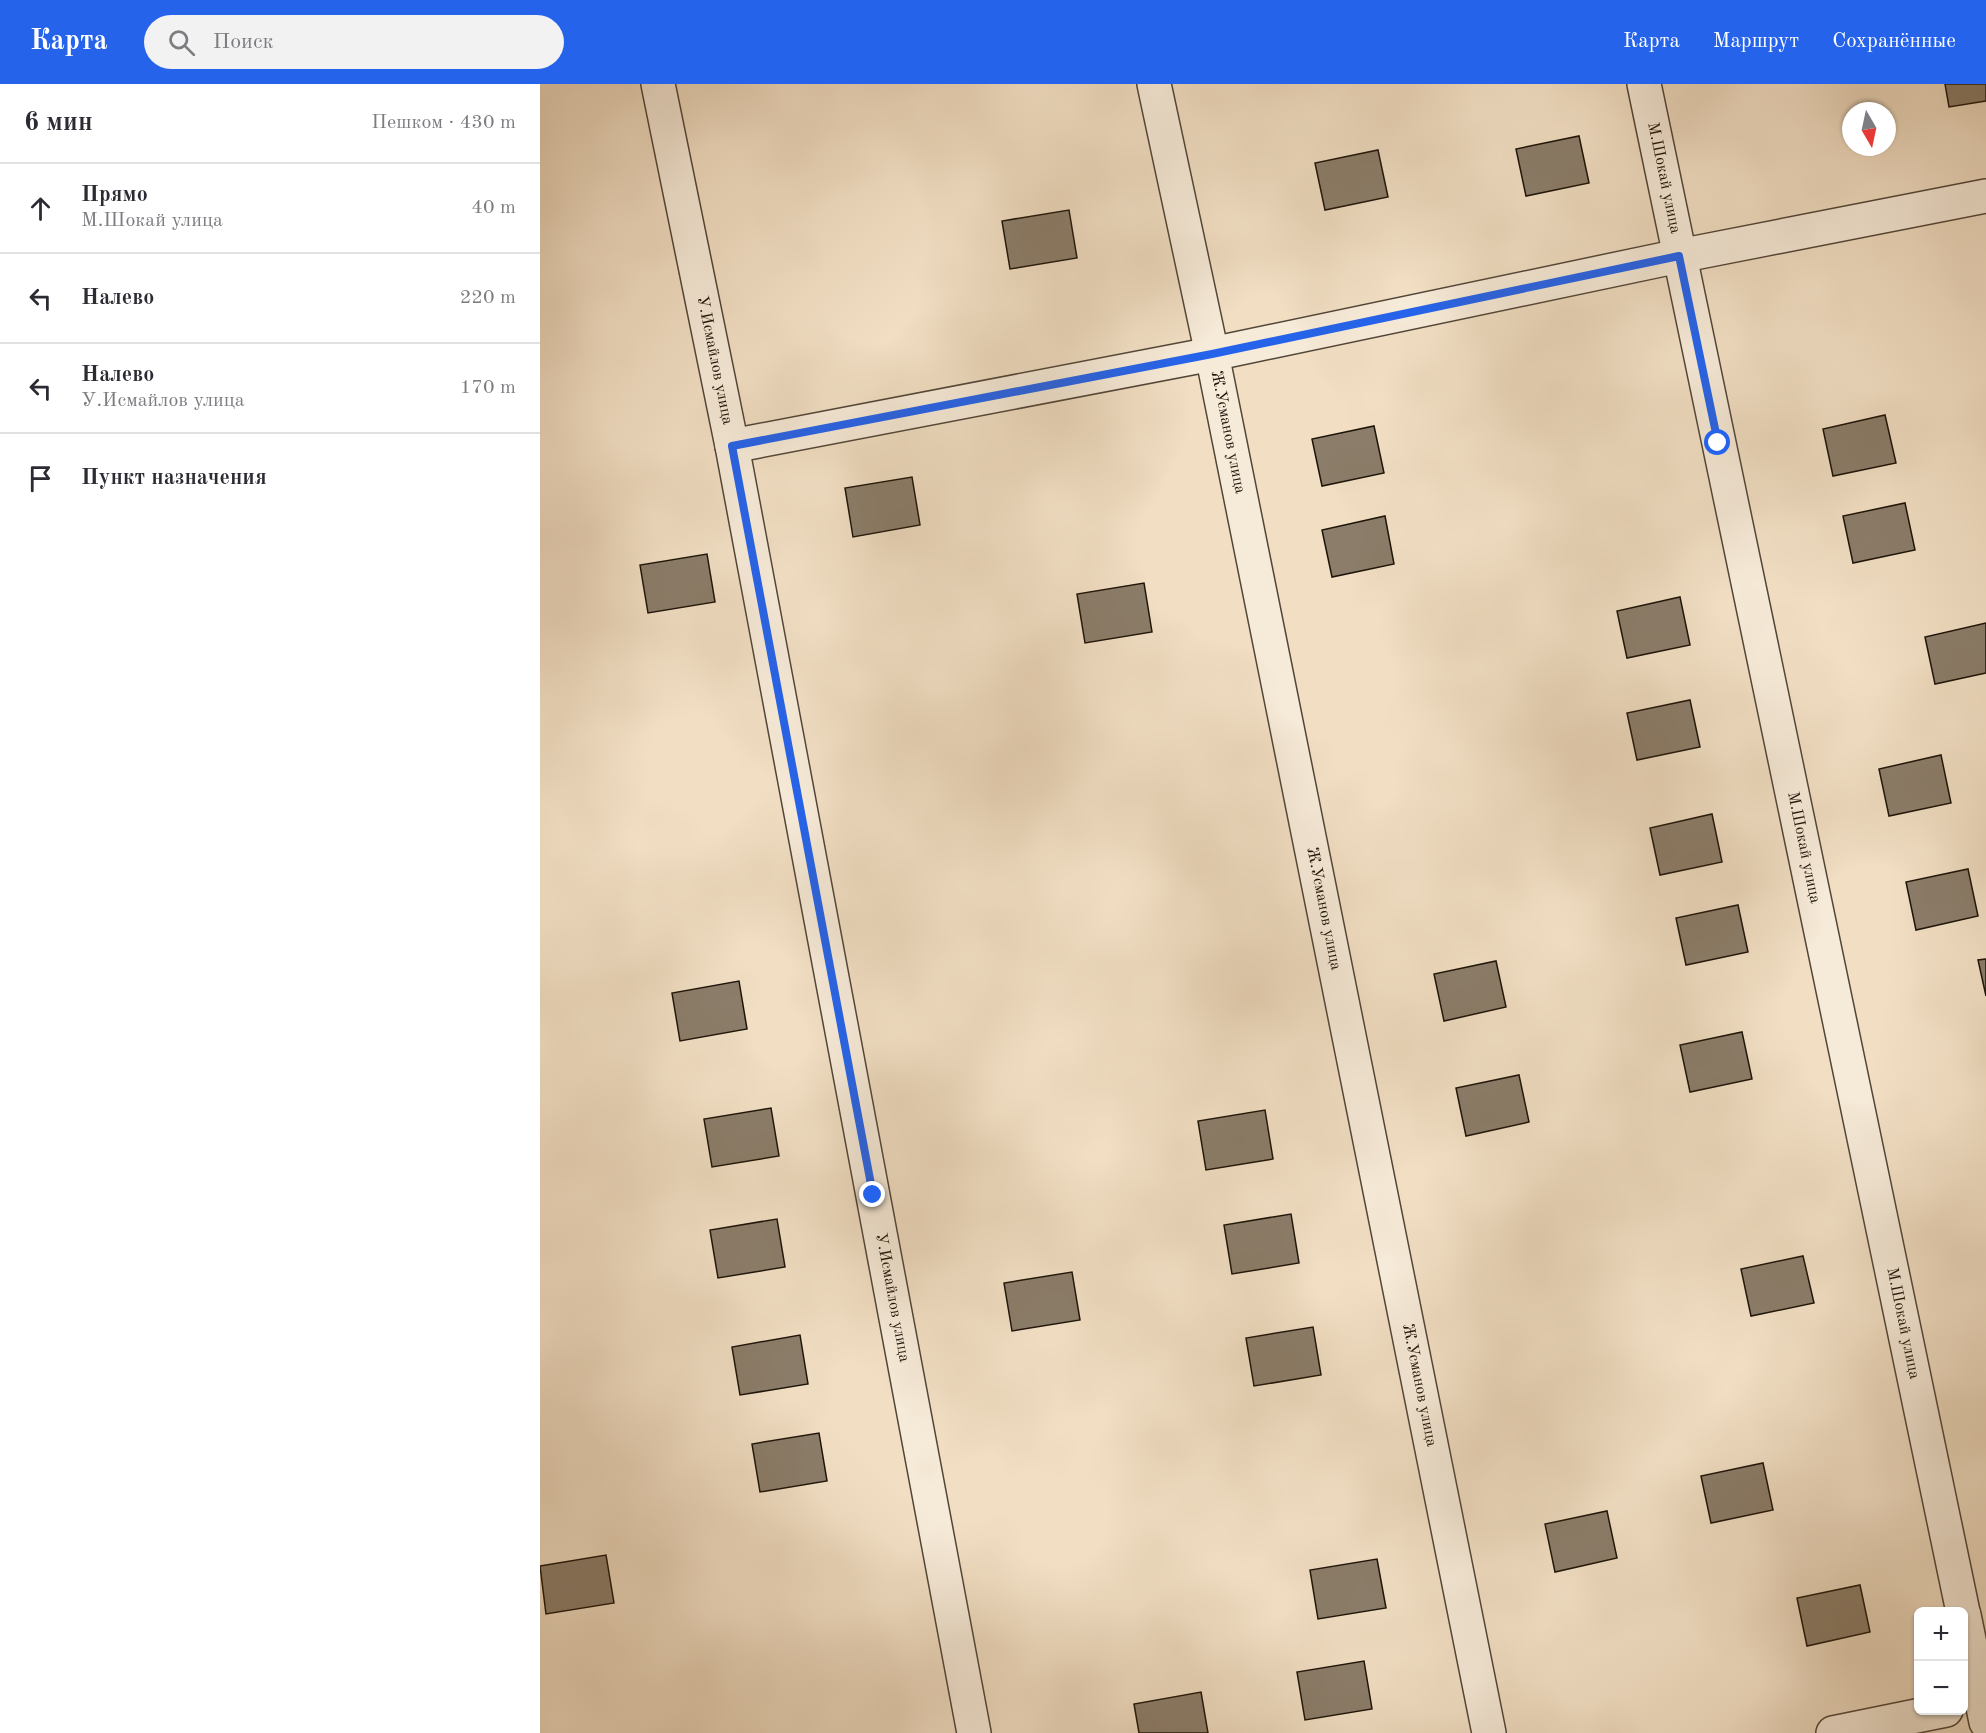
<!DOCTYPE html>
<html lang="ru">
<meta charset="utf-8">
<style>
body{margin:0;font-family:"Old Standard TT",serif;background:#f2f2f3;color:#2b2b33}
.controls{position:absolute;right:18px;bottom:18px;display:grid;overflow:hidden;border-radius:9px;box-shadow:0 2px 4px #0004}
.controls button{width:54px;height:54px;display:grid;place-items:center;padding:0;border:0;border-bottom:2px solid #e1e1e2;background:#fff;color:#2b2b33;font:30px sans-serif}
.compass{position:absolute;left:1302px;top:18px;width:54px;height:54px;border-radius:50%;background:#fff;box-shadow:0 2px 4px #0004;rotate:171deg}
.stop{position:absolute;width:18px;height:18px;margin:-14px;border:4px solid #2563eb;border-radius:50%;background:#fff}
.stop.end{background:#2563eb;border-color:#fff;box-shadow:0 2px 6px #0008}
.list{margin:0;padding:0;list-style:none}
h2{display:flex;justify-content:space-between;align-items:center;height:78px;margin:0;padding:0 24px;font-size:26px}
h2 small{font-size:20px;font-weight:400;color:#7c7c81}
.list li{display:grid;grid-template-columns:39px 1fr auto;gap:18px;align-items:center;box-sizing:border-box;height:90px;padding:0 24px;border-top:2px solid #e1e1e2}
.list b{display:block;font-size:22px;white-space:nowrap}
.list p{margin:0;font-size:20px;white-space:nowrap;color:#7c7c81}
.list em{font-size:20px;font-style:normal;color:#7c7c81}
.icon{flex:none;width:33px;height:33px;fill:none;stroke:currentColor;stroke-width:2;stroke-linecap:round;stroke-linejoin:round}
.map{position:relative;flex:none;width:1446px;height:1649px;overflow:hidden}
header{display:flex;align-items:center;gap:36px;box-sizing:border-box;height:84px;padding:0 30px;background:#2563eb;color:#fff}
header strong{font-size:28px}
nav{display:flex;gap:33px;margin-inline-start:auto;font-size:21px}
.search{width:420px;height:54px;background:#f2f2f3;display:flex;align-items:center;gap:15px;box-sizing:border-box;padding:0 21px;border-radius:33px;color:#7c7c81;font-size:22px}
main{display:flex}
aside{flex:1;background:#fff}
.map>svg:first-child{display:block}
</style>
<header>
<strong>Карта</strong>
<div class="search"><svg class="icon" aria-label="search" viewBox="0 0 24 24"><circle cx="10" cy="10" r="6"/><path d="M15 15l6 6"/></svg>Поиск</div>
<nav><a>Карта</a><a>Маршрут</a><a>Сохранённые</a></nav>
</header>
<main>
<aside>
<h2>6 мин<small>Пешком · 430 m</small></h2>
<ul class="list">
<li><svg class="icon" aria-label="ahead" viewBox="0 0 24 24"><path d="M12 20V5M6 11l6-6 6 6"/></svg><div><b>Прямо</b><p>М.Шокай улица</p></div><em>40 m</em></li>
<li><svg class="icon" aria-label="left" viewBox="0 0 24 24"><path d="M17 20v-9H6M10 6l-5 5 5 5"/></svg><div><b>Налево</b></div><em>220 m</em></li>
<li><svg class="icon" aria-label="left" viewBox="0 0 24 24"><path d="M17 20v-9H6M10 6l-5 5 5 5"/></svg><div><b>Налево</b><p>У.Исмайлов улица</p></div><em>170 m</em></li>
<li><svg class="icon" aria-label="arrive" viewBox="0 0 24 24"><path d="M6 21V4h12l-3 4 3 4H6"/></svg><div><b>Пункт назначения</b></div></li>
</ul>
</aside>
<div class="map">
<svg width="1446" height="1649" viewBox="0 0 1446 1649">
<rect width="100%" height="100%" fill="#f1dec3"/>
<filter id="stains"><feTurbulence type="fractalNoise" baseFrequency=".00333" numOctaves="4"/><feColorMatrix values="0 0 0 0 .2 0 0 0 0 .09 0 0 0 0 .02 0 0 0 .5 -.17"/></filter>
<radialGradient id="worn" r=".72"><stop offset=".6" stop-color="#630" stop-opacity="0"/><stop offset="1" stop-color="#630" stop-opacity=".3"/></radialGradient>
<path fill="#8b7d6a" stroke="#1d1409" stroke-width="1.5" d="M1405 0H1446V17L1409 23Z
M1039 52 1049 99 986 112 976 65Z
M838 66 848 113 785 126 775 79Z
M529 126 537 174 470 185 462 137Z
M1345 331 1356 379 1293 392 1283 345Z
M834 342 844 389 782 402 772 355Z
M372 393 380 441 313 453 305 404Z
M1365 419 1375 466 1313 479 1303 432Z
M845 432 854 480 792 493 782 446Z
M167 470 175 518 108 529 100 481Z
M604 499 612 548 545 559 537 510Z
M1140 513 1150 561 1087 574 1077 527Z
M1446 539V589L1395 600 1385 553Z
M1150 616 1160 663 1097 676 1087 629Z
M1401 671 1411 719 1349 732 1339 685Z
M1172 730 1182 778 1120 791 1110 744Z
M1428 785 1438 832 1376 846 1366 798Z
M1198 821 1208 868 1146 881 1136 834Z
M1446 875V912L1438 876Z
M956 877 966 923 904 937 894 890Z
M199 897 207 945 140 957 132 909Z
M1202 948 1212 995 1150 1008 1140 961Z
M979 991 989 1038 926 1052 916 1004Z
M231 1024 239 1072 172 1083 164 1035Z
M725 1026 733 1075 666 1086 658 1037Z
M751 1130 759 1179 692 1190 684 1141Z
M237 1135 245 1183 178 1194 170 1146Z
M1263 1172 1274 1219 1211 1232 1201 1185Z
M532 1188 540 1236 472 1247 464 1199Z
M773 1243 781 1291 714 1302 706 1254Z
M260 1251 268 1300 200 1311 192 1263Z
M279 1349 287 1397 220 1408 212 1360Z
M1223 1379 1233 1426 1171 1439 1161 1392Z
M1067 1427 1077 1474 1015 1488 1005 1440Z
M66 1471 74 1519 6 1530 0 1482Z
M837 1475 846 1524 778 1535 770 1486Z
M1320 1501 1330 1548 1267 1562 1257 1514Z
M824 1577 832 1625 765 1636 757 1588Z
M661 1608 668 1649H599L594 1620Z"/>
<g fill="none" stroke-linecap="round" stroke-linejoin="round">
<defs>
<g id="street">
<path id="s1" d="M118 0 192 362 434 1649"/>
<path id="s2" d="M614 0 672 270 949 1649"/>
<path id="s3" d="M1104 0 1423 1528"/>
<path d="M192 362 672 270 1139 172 1446 112"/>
<path d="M1424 1531 1446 1638"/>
<path d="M1293 1649 1406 1626"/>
</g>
</defs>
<use href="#street" stroke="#524638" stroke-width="36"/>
<use href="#street" stroke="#f6ead8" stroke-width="33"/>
</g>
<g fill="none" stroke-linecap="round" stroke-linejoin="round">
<path stroke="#2563eb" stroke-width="8" d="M333 1111 192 362 672 270 1139 172 1178 359"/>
</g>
<g text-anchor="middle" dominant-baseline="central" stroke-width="6" stroke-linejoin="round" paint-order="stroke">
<g font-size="16" fill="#1d1409" stroke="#f6ead8">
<text stroke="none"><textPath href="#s3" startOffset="96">М.Шокай улица</textPath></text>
<text stroke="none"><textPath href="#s1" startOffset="282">У.Исмайлов улица</textPath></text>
<text stroke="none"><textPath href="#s2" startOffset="356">Ж.Усманов улица</textPath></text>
<text stroke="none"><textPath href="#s3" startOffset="780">М.Шокай улица</textPath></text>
<text stroke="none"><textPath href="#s2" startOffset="842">Ж.Усманов улица</textPath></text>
<text stroke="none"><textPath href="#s1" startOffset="1236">У.Исмайлов улица</textPath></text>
<text stroke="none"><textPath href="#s3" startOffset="1266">М.Шокай улица</textPath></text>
<text stroke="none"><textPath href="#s2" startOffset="1328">Ж.Усманов улица</textPath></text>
</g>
</g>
<rect width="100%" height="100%" filter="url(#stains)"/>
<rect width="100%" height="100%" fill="url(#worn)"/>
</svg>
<div class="controls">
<button>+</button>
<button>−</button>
</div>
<svg class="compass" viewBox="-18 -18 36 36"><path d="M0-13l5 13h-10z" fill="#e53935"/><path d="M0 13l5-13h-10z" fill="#7c7c81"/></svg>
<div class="stop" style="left:1178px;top:359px"></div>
<div class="stop end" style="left:333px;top:1111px"></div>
</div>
</main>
